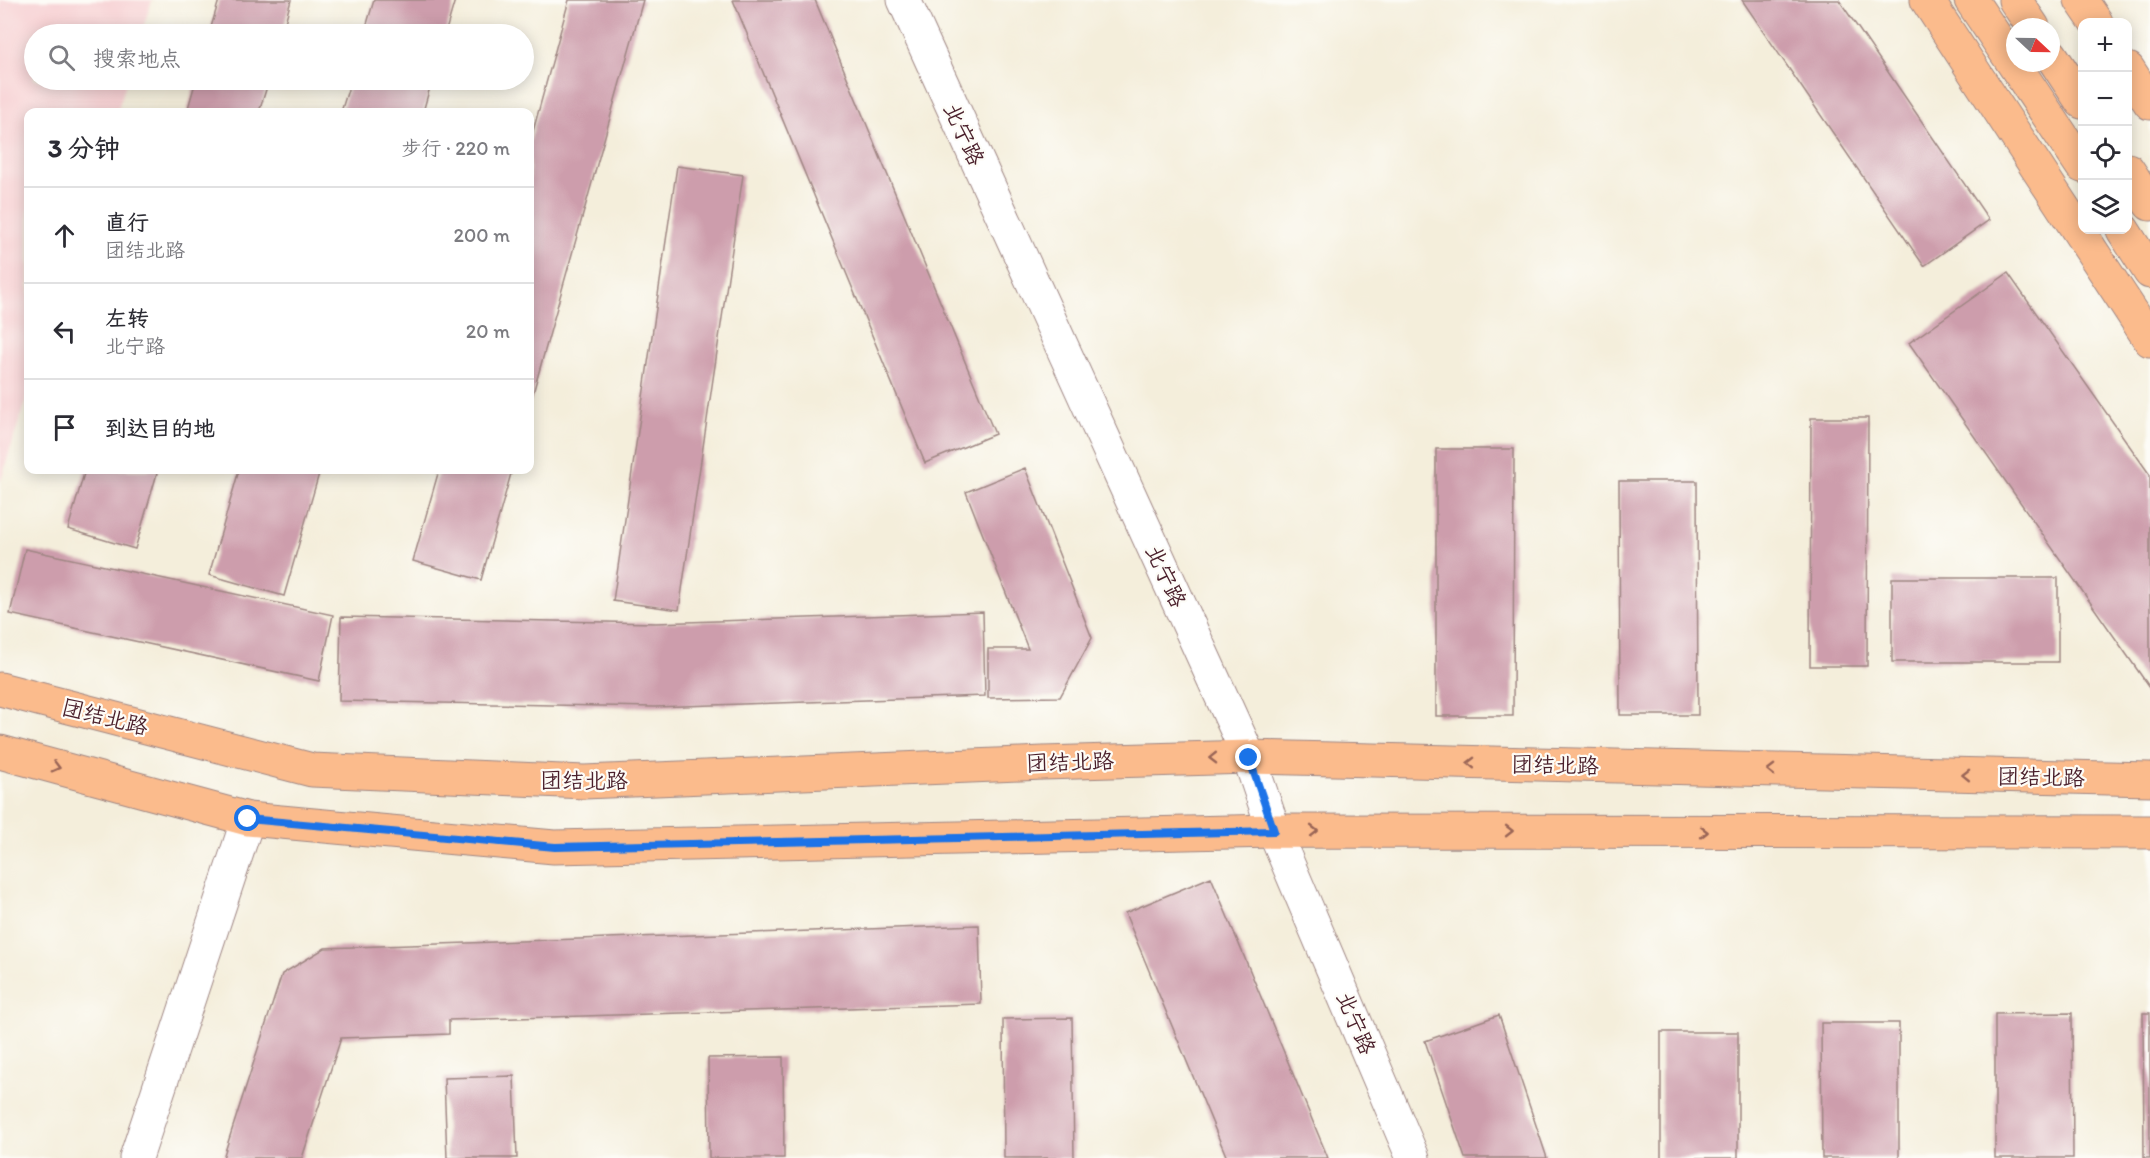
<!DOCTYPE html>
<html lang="zh">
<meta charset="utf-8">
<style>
body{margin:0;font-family:Itim,"LXGW WenKai TC",sans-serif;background:#f7f7f7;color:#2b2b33}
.controls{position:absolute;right:18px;top:18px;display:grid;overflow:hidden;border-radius:12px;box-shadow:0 3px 15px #0003}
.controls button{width:54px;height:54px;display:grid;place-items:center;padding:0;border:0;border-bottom:2px solid #e1e1e2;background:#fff;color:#2b2b33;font:30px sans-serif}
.compass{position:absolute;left:2006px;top:18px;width:54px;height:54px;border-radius:50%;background:#fff;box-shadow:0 3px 15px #0003;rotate:112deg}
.stop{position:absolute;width:18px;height:18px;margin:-14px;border:4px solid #1a73e8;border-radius:50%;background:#fff}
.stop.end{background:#1a73e8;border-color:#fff;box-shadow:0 2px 6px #0008}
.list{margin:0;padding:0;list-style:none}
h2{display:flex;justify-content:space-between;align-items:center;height:78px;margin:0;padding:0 24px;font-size:26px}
h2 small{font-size:20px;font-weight:400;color:#7c7c81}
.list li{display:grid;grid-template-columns:39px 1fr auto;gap:18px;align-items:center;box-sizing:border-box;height:96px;padding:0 24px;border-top:2px solid #e1e1e2}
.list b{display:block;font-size:22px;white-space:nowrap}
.list p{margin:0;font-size:20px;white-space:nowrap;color:#7c7c81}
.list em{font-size:20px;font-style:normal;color:#7c7c81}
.icon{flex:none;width:33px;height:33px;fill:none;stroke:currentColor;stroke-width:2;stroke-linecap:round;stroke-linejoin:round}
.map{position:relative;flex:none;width:2150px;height:1158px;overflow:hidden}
.search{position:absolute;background:#fff;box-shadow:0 3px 15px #0003;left:24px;top:24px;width:510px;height:66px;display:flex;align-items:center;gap:15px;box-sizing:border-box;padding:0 21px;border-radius:33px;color:#7c7c81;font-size:22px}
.panel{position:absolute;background:#fff;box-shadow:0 3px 15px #0003;left:24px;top:108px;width:510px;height:366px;border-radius:12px}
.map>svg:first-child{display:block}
</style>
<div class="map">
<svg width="2150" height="1158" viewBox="0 0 2150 1158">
<rect width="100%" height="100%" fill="#fdfcf7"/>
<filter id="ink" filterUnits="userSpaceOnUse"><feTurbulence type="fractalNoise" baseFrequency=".0167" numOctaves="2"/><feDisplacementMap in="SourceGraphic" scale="12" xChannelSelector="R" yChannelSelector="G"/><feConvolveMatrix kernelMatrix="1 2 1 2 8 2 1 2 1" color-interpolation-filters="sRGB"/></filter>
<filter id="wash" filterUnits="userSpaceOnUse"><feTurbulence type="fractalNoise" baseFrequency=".008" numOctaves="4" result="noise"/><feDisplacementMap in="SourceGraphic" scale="24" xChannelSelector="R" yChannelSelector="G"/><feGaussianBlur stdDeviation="1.35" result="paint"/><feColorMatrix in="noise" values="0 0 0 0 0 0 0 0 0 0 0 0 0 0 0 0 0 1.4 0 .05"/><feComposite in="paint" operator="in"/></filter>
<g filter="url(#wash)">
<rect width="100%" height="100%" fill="#f4eedb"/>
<path fill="#f7cfd2" d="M0 0H152L141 34H34V80H127L117 112H28V392L0 483Z"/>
<g id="blocks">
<path fill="#cd9dac" d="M219 0H291L282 34H209Z
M374 0H455L445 34H364Z
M569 0H643L530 404V142Z
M733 0H815L995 434 925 463Z
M1742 0H1839L1989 220 1924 266Z
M196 80H269L259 112H187Z
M351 80H432L423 112H341Z
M677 166 743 175 679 610 613 601Z
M2008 273 2150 475V688L1909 343Z
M1811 418H1868L1867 666H1810Z
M1436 449H1514L1513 716H1436Z
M1025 468 1092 638 1060 697 988 698V649H1028L966 492Z
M85 470H158L135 549 68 529Z
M239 470H320L284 596 209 575Z
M439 470H512L481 580 413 561Z
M1619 481H1697L1698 715H1620Z
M25 549 333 615 319 681 10 614Z
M1892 578H2058V662H1892Z
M983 612 985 696 654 707 339 701 341 617 656 623Z
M1211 877 1328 1158H1227L1125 913Z
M979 925 981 1004 449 1020V1034L341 1038 302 1158H223L282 974 325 948Z
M2072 1013 2073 1158H1995V1014Z
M2143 1013H2150V1158H2144Z
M1499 1015 1547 1158H1465L1425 1041Z
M1072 1018 1074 1158H1004L1003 1019Z
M1821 1023H1899V1158H1822Z
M1661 1032H1738V1158H1661Z
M783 1057 784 1158H709L708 1058Z
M514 1076 517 1158H447L444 1078Z"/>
</g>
</g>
<g filter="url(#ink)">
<use href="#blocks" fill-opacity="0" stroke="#9f8683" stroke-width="1.5"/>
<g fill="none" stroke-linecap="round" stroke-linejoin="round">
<defs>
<path id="minor" d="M904 0 1249 757 1274 831 1413 1158
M136 1158 248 819"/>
<path id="major" d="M1927 0 2150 340
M0 689 312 770 584 782 1043 763 1249 757 2150 779
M0 752 248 819 554 847 1274 831 2150 832"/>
<path id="highway" d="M1971 0 2082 166
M2015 0 2033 27
M2081 0 2096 22
M2051 55 2082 102
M2128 69 2150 103
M2128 170 2150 204
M2123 230 2150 272"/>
</defs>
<use href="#minor" stroke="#9f8683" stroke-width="35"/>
<use href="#major" stroke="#9f8683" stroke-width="35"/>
<use href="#highway" stroke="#9f8683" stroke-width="35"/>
<use href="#minor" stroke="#fff" stroke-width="33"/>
<use href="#major" stroke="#fbbb8c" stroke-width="33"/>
<use href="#highway" stroke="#fbbb8c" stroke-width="33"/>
</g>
<defs><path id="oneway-chevron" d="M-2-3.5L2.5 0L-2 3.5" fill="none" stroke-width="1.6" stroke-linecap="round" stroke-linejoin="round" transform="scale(1.5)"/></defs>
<g stroke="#9a6557">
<use href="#oneway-chevron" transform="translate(1213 758) rotate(179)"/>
<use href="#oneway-chevron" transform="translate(1471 763) rotate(-179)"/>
<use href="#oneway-chevron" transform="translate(56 767) rotate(15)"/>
<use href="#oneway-chevron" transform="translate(1771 770) rotate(-179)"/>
<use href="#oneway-chevron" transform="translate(1966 775) rotate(-179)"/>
<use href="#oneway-chevron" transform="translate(1314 831)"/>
<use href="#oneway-chevron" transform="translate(1509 831)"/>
<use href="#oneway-chevron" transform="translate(1704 832)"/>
</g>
</g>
<g fill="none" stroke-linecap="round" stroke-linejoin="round" filter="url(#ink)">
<path stroke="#1a73e8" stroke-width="8" d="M248 819 555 847 1274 831 1249 758"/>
</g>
<g text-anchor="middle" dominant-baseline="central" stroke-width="4.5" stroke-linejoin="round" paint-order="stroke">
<g font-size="22" fill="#4a1f2b" stroke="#fdfcf7">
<text transform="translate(964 134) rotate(65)">北宁路</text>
<text transform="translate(1166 576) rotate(65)">北宁路</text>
<text transform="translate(105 717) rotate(14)">团结北路</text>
<text transform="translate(1070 762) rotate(-2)">团结北路</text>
<text transform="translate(1555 765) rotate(1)">团结北路</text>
<text transform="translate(2041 777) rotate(1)">团结北路</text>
<text x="584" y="780">团结北路</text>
<text transform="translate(1356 1023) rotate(67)">北宁路</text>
</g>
</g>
</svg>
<div class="controls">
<button>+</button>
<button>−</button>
<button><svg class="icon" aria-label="locate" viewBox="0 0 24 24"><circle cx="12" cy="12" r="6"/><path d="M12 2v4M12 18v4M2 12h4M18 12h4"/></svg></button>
<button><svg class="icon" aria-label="layers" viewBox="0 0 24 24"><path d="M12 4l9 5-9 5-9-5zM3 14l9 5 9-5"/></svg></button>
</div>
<svg class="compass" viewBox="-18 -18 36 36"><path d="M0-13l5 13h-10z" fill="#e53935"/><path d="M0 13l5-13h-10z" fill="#7c7c81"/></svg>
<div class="stop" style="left:248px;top:819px"></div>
<div class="stop end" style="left:1249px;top:758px"></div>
<div class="search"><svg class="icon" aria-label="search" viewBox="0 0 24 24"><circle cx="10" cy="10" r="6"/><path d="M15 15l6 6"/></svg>搜索地点</div>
<section class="panel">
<h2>3 分钟<small>步行 · 220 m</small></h2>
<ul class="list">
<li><svg class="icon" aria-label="ahead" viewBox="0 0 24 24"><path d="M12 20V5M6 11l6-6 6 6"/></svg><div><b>直行</b><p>团结北路</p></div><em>200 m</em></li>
<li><svg class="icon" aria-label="left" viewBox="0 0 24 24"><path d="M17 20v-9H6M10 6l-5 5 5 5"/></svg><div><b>左转</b><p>北宁路</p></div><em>20 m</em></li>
<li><svg class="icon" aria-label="arrive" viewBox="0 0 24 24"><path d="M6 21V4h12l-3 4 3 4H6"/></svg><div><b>到达目的地</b></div></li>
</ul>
</section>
</div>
